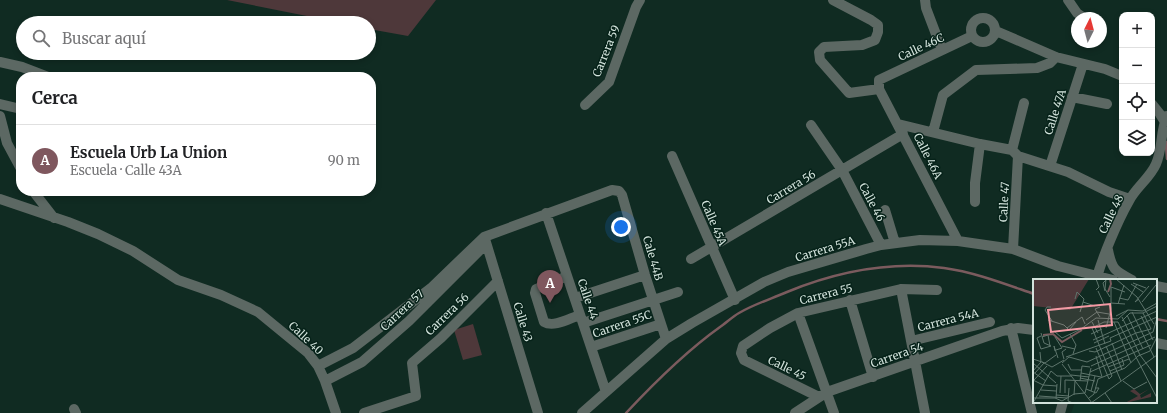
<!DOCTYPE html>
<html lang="es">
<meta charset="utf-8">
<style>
body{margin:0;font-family:Merriweather,serif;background:#f6f6f6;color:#202124}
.controls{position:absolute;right:12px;top:12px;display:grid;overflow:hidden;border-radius:8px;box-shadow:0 2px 6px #0003}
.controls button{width:36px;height:36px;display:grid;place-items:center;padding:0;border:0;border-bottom:1px solid #e0e0e0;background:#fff;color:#202124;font:20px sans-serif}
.compass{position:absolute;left:1071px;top:12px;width:36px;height:36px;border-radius:50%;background:#fff;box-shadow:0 2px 6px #0003;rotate:6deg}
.you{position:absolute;left:621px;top:227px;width:14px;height:14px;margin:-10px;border:3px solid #fff;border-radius:50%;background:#1a73e8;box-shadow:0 0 0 6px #1a73e833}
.badge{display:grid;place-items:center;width:26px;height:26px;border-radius:50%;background:#7f575e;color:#fff;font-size:13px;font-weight:700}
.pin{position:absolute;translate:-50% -33px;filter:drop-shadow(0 1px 2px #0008)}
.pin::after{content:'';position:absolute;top:21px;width:14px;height:12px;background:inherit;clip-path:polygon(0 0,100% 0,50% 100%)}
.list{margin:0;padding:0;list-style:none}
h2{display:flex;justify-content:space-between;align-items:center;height:52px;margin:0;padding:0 16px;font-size:17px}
h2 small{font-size:13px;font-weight:400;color:#757577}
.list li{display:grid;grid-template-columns:26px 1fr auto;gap:12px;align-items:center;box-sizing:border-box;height:72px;padding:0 16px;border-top:1px solid #e0e0e0}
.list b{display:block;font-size:15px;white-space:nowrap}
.list p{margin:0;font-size:13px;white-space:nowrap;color:#757577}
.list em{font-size:13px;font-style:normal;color:#757577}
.icon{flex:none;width:22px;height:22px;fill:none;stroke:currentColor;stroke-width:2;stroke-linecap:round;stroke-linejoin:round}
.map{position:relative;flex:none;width:1167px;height:413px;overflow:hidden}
.search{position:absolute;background:#fff;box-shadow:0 2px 6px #0003;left:16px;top:16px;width:360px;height:44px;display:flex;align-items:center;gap:10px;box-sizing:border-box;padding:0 14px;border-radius:22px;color:#757577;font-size:15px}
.panel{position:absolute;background:#fff;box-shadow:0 2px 6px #0003;left:16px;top:72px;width:360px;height:124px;border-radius:16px}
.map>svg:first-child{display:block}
</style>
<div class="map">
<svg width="1167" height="413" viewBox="0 0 1167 413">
<rect width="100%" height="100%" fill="#102b22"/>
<path fill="#0f3428" d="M1156 359 1167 360V413H1071L1075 402H1156Z"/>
<path fill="#4e383a" d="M227 0H436L408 36 369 29V23H342Z
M473 324 482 355 463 360 454 330Z"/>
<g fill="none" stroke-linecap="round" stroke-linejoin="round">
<path stroke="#7b5b5e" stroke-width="2.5" d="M1167 142 1166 145 1167 159
M1156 319 1167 321
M626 413C655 382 685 352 720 327 726 323 732 317 739 313 754 304 771 299 787 292 836 272 890 261 944 268 974 272 1005 284 1034 294"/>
<path stroke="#5c6863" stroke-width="10" d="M833 0 871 20 878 25V32L875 40 862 45 824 47 819 52 820 60 849 93 879 89
M925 0 926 8 942 50
M1068 0 1077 13 1084 18
M971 30a12 12 0 1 1 24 0a12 12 0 1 1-24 0Z
M996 31 1056 57 1105 69 1122 76
M0 62 22 67 48 77
M1072 97 1107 104
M0 104 21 109
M1152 104 1160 114 1165 122
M585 105 609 82 636 7 640 0
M0 116 7 143 21 169
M898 124 980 144 1012 150 1018 156 1068 172 1109 192 1130 199
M811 125 842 170 881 245
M933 132 943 95 976 70 1037 68 1050 63 1056 57
M1012 150 1024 103
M672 156 735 300
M1050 166 1083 64
M33 191 54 218
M0 199 68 222 98 234 133 251 178 280 221 295 258 312 308 353 318 366 325 381 336 413
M975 202V183L980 144
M885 210 895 243
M546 213 606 392
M485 239 538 413
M958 241 879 89V80L972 36
M1013 249 1018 156
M1108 250C1112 270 1115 271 1132 280
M691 259 903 134
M567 276 536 289 535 293 544 322C554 328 570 318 580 315
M1096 280C1103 256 1117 222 1129 201 1136 187 1150 178 1156 164 1163 148 1160 132 1167 116
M1156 286 1167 288
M901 289 925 413
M575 298 645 275
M850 300 873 377
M798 313 834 413
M583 323 678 292
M1011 328 1032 413
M911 341 990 322
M1156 343 1167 345
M591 347 661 324
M318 366 353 348 431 288 484 237 612 190 619 191 622 195 645 275 666 339
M325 381 362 362 409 321 483 247
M819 397 744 360 741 353 743 346 770 328 798 313 901 289 937 290
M74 409 76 413
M364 413 416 396 412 363 441 338 498 281
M582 413 666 339 692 323 764 282 788 272 866 249 881 245 920 240 958 241 1013 249 1058 266 1113 280
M795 413 827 392 1002 331 1018 328 1034 330
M1060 413 1063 402"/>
</g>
<g text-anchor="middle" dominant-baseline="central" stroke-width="3" stroke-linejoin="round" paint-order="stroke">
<g font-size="11" fill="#d3e3dc" stroke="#062219">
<text transform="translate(921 47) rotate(-25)">Calle 46C</text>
<text transform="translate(606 51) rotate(-68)">Carrera 59</text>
<text transform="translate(1055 112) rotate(-72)">Calle 47A</text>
<text transform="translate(928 156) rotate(63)">Calle 46A</text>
<text transform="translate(791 187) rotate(-31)">Carrera 56</text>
<text transform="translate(872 202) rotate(62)">Calle 46</text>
<text transform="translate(1004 202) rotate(-87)">Calle 47</text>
<text transform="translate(1111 214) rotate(-64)">Calle 48</text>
<text transform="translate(714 223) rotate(67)">Calle 45A</text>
<text transform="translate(825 249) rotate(-17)">Carrera 55A</text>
<text transform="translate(653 258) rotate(74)">Cale 44B</text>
<text transform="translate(826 294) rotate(-14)">Carrera 55</text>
<text transform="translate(588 299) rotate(71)">Calle 44</text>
<text transform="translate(402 310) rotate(-43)">Carrera 57</text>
<text transform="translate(447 314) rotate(-44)">Carrera 56</text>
<text transform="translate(948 320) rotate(-14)">Carrera 54A</text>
<text transform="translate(523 322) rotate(73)">Calle 43</text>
<text transform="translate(622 324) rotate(-19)">Carrera 55C</text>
<text transform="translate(306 338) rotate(43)">Calle 40</text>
<text transform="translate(897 355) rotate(-19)">Carrera 54</text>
<text transform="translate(787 368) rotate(26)">Calle 45</text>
</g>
</g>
<g transform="translate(1033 279)">
<rect width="124" height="124" fill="#102b22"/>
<path d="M0 0H56L37 31 0 27ZM101 110 107 115 116 110 107 116 108 119 118 114V118L92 124 105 117 97 112Z" fill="#4e383a"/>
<path fill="none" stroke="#7b5b5e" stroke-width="2" d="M75 13 78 5 77 0M10 56 20 55 29 63 49 51"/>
<path fill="none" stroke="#5e756c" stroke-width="1" d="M63 0 66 8 63 11M73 0 72 10 77 18M83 0 104 18 121 45M100 4 113 9M98 5 110 13M65 12 71 25M72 12 70 4 73 1M86 19 95 21 104 5M42 20 44 13 51 20 47 33M106 20 102 23 116 7M50 23 62 27M109 23 123 6M78 24 92 25M85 25 91 6M18 28H14L12 31 19 42M67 28 62 30 67 38M64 33 76 35M99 33 121 78M94 36 110 70M83 37 95 31M108 37 120 61M89 38 107 76 124 99M15 41 31 46 36 51 43 43M53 41 64 33M65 41 72 65M89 42 97 34H110L124 27M59 43 65 54M81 43 98 84M85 43 124 119M34 49 49 38 52 45M73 49 78 30V8L92 13M21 52 29 59 48 50 63 39 85 40 95 31 110 32 124 24M8 54 11 64 18 67M37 55 43 66 40 75M58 55 69 50M8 57 4 59 8 70 18 67M9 58 15 56 17 67M22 58 29 69 23 71M60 61 124 32M61 64 76 57M79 64 89 91M29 67 42 70M73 67 88 102M63 69 76 100 79 97 59 49 71 43H85M22 72 21 67 25 79M56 72 62 73 103 54 118 50 110 34M63 77 69 98M33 78 78 62 77 59 124 38M0 80 12 84M31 80 29 73 33 70M9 83 19 88 31 81M0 84 23 104M12 84 23 76M29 84 36 78 54 83 120 53 124 39M29 85 59 124M35 85 38 91H48M58 87 122 58M75 88 96 80M0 92 8 83 7 73M77 92 91 86 89 80M0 93 13 102M57 93 118 66M2 94 11 84M48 94 68 98M38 96 56 98M47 99 62 102M0 101 10 106 24 107M1 101 14 87M32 101 55 102M47 102 49 87 57 88M90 102 101 110 114 103M36 109 35 122 40 124M53 110 63 114 66 109H62M8 111 23 112M58 112 62 97M27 114 28 97M32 114V101M72 114 79 124M23 116 36 117M41 116 42 102M6 117 34 119M0 119H22L29 122 41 115 52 114 58 89M23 119 24 105M56 119 61 115 65 100 92 89 105 77 117 72 124 58M0 124 18 92 24 97H38M58 124 124 76"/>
<path fill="#f49aa4" fill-opacity="0.15" stroke="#f49aa4" stroke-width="2" d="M77 25 79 46 18 53 15 31Z"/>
<rect width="124" height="124" fill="none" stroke="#d3e3dc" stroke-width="2"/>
</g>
</svg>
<div class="controls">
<button>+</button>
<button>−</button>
<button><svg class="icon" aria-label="locate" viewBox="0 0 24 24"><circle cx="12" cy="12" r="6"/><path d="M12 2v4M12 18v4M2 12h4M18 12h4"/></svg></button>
<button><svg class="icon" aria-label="layers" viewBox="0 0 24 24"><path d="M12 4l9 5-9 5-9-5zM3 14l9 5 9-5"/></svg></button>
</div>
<svg class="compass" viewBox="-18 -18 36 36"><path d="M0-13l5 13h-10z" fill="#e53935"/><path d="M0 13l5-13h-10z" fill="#757577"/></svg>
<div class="you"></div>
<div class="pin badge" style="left:550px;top:303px">A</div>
<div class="search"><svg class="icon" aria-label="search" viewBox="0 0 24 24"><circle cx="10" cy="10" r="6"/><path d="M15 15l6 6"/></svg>Buscar aquí</div>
<section class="panel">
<h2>Cerca<small></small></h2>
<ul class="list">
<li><span class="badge">A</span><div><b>Escuela Urb La Union</b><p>Escuela · Calle 43A</p></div><em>90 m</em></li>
</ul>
</section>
</div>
